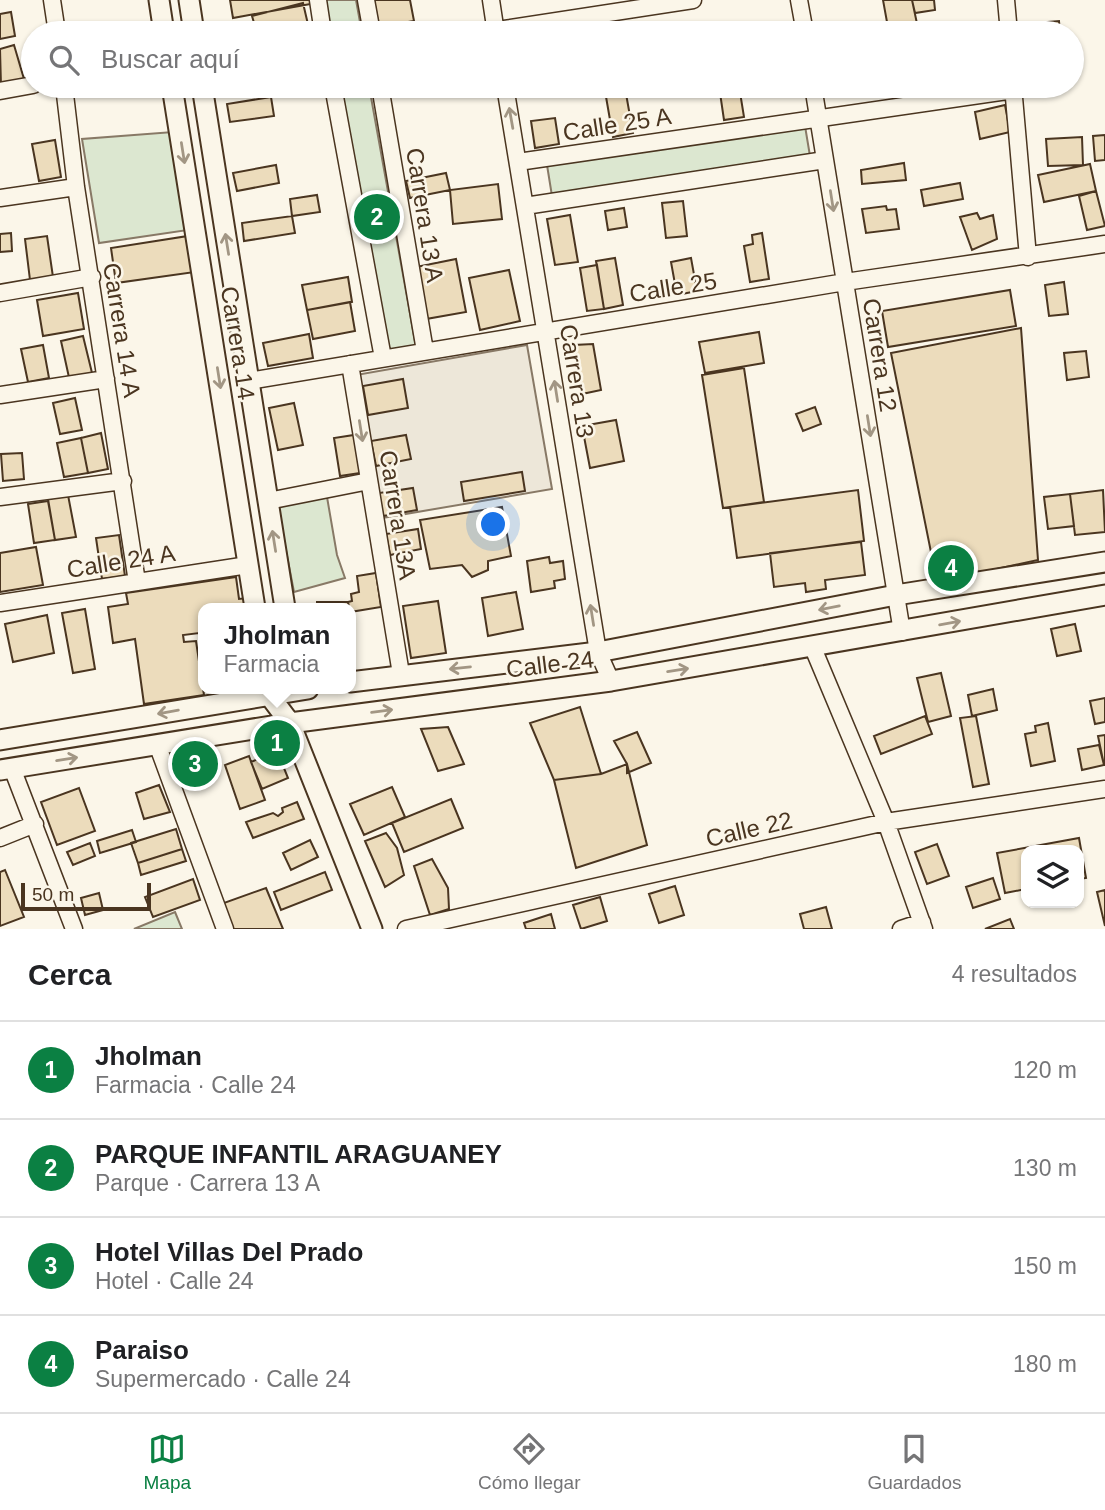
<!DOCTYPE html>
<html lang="es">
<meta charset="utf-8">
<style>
body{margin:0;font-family:Arial,sans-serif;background:#f2f2f2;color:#202124}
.controls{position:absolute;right:21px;bottom:21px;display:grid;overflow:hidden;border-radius:14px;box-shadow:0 2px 5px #0004}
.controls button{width:63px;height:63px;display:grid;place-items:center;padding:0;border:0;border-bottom:2px solid #e0e0e0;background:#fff;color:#202124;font:35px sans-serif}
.scale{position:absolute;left:21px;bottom:18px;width:130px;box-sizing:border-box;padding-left:7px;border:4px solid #4a3520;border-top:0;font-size:19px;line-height:24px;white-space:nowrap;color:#4a3520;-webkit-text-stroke:5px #fbf6e9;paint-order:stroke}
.you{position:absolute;left:494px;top:525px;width:24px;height:24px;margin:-18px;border:5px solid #fff;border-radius:50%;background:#1a73e8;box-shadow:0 0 0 10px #1a73e833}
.badge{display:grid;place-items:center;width:46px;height:46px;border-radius:50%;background:#0b8043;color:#fff;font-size:23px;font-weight:700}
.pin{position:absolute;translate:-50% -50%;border:4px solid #fff;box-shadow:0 2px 7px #0006}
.popup{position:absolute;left:198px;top:603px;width:158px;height:91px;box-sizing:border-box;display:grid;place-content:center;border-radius:14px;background:#fff;filter:drop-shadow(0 2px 5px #0005);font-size:23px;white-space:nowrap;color:#757577}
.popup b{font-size:26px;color:#202124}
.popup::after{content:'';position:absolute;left:50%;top:100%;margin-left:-14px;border:14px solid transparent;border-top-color:#fff}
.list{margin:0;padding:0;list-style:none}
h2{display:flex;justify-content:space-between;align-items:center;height:91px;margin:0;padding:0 28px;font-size:30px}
h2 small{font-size:23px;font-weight:400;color:#757577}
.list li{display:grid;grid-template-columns:46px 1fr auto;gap:21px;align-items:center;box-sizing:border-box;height:98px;padding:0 28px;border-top:2px solid #e0e0e0}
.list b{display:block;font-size:26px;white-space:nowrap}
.list p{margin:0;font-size:23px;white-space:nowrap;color:#757577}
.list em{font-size:23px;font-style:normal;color:#757577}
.icon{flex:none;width:38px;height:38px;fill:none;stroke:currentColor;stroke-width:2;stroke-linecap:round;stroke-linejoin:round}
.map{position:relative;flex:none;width:1105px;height:929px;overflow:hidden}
.search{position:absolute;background:#fff;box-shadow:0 2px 5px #0004;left:21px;right:21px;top:21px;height:77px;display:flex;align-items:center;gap:18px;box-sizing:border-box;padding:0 24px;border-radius:38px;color:#757577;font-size:26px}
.sheet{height:483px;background:#fff}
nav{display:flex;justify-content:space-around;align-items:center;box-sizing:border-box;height:98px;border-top:2px solid #e0e0e0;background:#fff;font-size:19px;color:#757577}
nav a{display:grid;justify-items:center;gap:4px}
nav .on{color:#0b8043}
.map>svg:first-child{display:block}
</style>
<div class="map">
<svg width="1105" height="929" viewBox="0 0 1105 929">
<rect width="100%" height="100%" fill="#fbf6e9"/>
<path fill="#dce7d0" stroke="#887966" stroke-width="2" d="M325 0H356L362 33H330Z
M336 86H369L416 347 386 352Z
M805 126 810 156 552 196 547 165Z
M173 132 188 230 99 243 82 139Z
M327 497 337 555 345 578 294 592 277 504Z
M175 912 182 929H134Z"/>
<path fill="#ede7d9" stroke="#887966" stroke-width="2" d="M527 345 552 489 382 518 356 375Z"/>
<path fill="#ecdcbc" stroke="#4a3520" stroke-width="2" d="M230 0H315L316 3 233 18Z
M374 0H410L414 21 379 27Z
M883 0H912L919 33H889Z
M912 0H934L935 10 915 13Z
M303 3 310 33H257L252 16Z
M11 12 15 36 0 39V14Z
M1059 21 1060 33H1023V24Z
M728 22 730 33H708L707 24Z
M14 45 24 79 1 86 0 49Z
M719 86H739L744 117 724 120Z
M625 88 633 133 613 137 605 91Z
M271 97 274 116 230 122 227 104Z
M1005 105 1010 132 980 139 975 112Z
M555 118 559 144 535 148 531 121Z
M1105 135V160L1095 161 1093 136Z
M1082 137 1083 165 1048 166 1046 139Z
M55 140 61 177 39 181 32 144Z
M904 163 906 180 862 184 861 170Z
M1090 164 1096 191 1044 202 1038 175Z
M276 165 279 183 237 191 233 173Z
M446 173 450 190 410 198 406 181Z
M960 183 963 199 924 206 921 190Z
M498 184 502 219 453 224 450 190Z
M1096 191 1105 226 1087 230 1079 196Z
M317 195 320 212 292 216 290 199Z
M683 201 687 236 666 238 662 203Z
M886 206 887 210 896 209 899 229 866 233 862 209Z
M624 208 627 227 608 230 605 211Z
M977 213 980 219 993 215 997 239 972 250 960 217Z
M570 215 578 262 555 265 547 219Z
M292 216 295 233 244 241 242 223Z
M11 233 12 251 0 252V234Z
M762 233 769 279 750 282 744 246 753 244 752 235Z
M47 236 53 277 30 280 25 239Z
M188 236 195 272 116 283 111 248Z
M615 258 623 305 604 309 596 261Z
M691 258 697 291 677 295 671 262Z
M456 259 466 312 426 319 416 267Z
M597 265 604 309 587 311 580 268Z
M509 270 520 321 480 330 469 278Z
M348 277 352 302 307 310 302 285Z
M1064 282 1068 314 1049 316 1045 285Z
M1010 290 1016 326 888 347 882 311Z
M78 293 84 329 43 336 37 300Z
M350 302 355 331 313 339 307 310Z
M1021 328 1038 560 937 582 891 353Z
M759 332 764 363 705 373 699 342Z
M309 334 313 358 268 366 263 343Z
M83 336 93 377 70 382 61 341Z
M593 344 601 390 582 394 574 345Z
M43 345 49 378 28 382 21 349Z
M1086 351 1089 377 1067 380 1064 353Z
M744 368 764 502 723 508 702 375Z
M403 379 408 408 368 415 363 386Z
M75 398 82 430 60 434 53 403Z
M294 403 303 445 278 450 269 408Z
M815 407 821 424 803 431 796 414Z
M616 420 624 461 590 468 582 426Z
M101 433 108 469 88 473 81 438Z
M354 435 360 473 340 476 334 438Z
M406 435 411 459 376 466 371 441Z
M81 438 88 473 64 477 57 443Z
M22 453 24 479 3 481 1 454Z
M522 472 525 491 464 501 461 482Z
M413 488 417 510 383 516 379 493Z
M858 490 864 541 737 558 730 507Z
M1103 490 1105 532 1075 535 1070 494Z
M1070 494 1074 526 1048 529 1044 497Z
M68 495 76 537 55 540 48 499Z
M48 501 55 540 34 543 28 504Z
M502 507 511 556 488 561V570L472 577 462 565 430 569 420 520Z
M418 529 421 549 390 555 386 534Z
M119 535 125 576 102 579 96 538Z
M861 542 865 575 825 580 826 589 806 592 805 583 774 587 770 553Z
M36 547 43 585 0 592V553Z
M549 557 550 563 563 561 565 579 554 581 555 588 531 592 527 561Z
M376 573 381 607 350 612 348 602 352 601 351 594 359 592 357 576Z
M236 577 239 599 247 598 249 608H204V643L201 644 199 633 183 635 184 642 196 641 204 695 144 704 135 639 113 643 108 607 128 604 126 593Z
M516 592 523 629 488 636 482 598Z
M438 601 446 653 411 658 403 606Z
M317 602H348L349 608H317Z
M85 609 95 669 73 673 62 613Z
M47 615 54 653 13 662 5 624Z
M1075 624 1081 651 1057 656 1051 629Z
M941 673 951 716 928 722 917 678Z
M993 689 997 710 972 716 968 695Z
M1105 698V722L1095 724 1090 701Z
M580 707 601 774 554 780 530 723Z
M925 716 932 734 881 754 874 736Z
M976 716 989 784 973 787 960 718Z
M1048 723 1055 761 1031 766 1025 734 1036 732 1035 726Z
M448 727 464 764 438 771 421 729Z
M637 732 651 763 627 773V764L614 741Z
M1105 735V765H1104L1098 736Z
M1099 745 1104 765 1082 770 1078 749Z
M277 751 288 778 262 789 251 762Z
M249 756 265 800 240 809 225 765Z
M627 764 647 845 576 868 554 780 601 774Z
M159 785 170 812 144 819 136 793Z
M392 787 405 817 364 835 350 804Z
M79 788 95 831 57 845 41 802Z
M451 799 463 828 404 852 392 823Z
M297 802 304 819 253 838 246 822 273 813 278 816 283 812 282 808Z
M176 829 182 849 138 863 131 843Z
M132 830 136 842 100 853 97 841Z
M386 833 397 848 404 875 385 887 365 841Z
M1079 838 1086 878 1079 879V850H1026V889L1005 893 997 853Z
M310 840 318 857 291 870 283 853Z
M90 843 95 856 73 865 67 852Z
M937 844 949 876 927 884 915 852Z
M182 849 186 861 141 875 138 863Z
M432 859 448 888 449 909 430 915 414 866Z
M5 870 24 917 0 926V872Z
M325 872 332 890 281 910 274 892Z
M993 878 1000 899 973 908 966 887Z
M193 879 200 900 153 917 145 897Z
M675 886 684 915 659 923 649 894Z
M266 888 283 929H231L221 904Z
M1105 890V926L1097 892Z
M99 893 103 910 85 915 81 898Z
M600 897 607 921 581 929 573 905Z
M826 907 832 929H804L800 914Z
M551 914 555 929H526L524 923Z
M1010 919 1014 929H985Z"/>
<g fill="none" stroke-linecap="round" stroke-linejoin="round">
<defs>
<path id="minor" d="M52 0 57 33
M318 0 323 33
M366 0 372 33
M491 0 496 33
M799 0 805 33
M1006 0 1009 33
M478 33 693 0
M64 86 76 187 137 582
M333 86 383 358
M380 86 425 351
M505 86 598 652 611 681
M813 86 902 632
M1013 86 1028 257
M0 91 33 85
M518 162 1014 90
M0 198 76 187
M525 206 825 160
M0 293 92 277
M350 364 401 674
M249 381 845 282 1105 244
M0 395 106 379
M0 497 123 481
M268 501 369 481
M0 603 248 565
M813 648 886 822 924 929
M157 744 225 929
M12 768 74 929
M0 838 35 824
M406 929 886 822 1105 789
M901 929 922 922"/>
<path id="tertiary" d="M159 0 164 33
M189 0 194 33
M172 86 255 608
M202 86 285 608
M350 682 598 652 896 595 1105 562
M268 689 269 695 290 723 372 929
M0 740 308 689
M0 770 290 723 611 681 1105 595"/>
</defs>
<use href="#minor" stroke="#4a3520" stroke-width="19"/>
<use href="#tertiary" stroke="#4a3520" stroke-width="23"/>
<use href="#minor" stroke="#fbf6e9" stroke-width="16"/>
<use href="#tertiary" stroke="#fbf6e9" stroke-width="19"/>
</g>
<defs><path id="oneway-shaft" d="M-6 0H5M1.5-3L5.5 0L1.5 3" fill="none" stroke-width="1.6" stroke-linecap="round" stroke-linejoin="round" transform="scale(1.75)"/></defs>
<g stroke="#a29684">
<use href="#oneway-shaft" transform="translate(511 118) rotate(-100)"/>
<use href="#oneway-shaft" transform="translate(183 153) rotate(81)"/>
<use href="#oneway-shaft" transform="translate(832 201) rotate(81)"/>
<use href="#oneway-shaft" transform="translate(227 244) rotate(-99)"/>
<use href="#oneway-shaft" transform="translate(219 378) rotate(81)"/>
<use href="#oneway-shaft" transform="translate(556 391) rotate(-99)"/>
<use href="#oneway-shaft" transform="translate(869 426) rotate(81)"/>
<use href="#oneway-shaft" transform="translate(361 431) rotate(81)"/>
<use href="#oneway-shaft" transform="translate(274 541) rotate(-99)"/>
<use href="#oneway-shaft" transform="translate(829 608) rotate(169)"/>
<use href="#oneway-shaft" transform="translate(592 615) rotate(-99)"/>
<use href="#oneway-shaft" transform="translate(950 623) rotate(-10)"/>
<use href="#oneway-shaft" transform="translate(460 668) rotate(174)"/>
<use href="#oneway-shaft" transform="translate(678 670) rotate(-9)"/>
<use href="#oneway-shaft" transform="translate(382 711) rotate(-7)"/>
<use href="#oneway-shaft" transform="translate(168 712) rotate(170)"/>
<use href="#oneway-shaft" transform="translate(67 759) rotate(-9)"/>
</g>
<g text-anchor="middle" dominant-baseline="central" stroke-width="5" stroke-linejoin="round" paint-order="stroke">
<g font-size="24" fill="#4a3520" stroke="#fbf6e9">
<text transform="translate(617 124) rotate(-9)">Calle 25 A</text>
<text transform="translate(425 215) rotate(81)">Carrera 13 A</text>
<text transform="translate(673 287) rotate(-9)">Calle 25</text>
<text transform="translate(122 330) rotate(81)">Carrera 14 A</text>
<text transform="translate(238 343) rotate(81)">Carrera 14</text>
<text transform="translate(880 355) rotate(81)">Carrera 12</text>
<text transform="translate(577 381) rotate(81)">Carrera 13</text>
<text transform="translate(398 515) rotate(81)">Carrera 13A</text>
<text transform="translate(121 561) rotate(-9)">Calle 24 A</text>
<text transform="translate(550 664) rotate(-7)">Calle 24</text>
<text transform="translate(749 829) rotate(-13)">Calle 22</text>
</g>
</g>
</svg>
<div class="controls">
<button><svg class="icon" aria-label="layers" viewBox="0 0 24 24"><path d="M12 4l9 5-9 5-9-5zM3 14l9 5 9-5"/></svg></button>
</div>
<div class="scale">50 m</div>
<div class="you"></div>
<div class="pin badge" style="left:277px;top:743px">1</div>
<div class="popup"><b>Jholman</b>Farmacia</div>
<div class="pin badge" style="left:377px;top:217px">2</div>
<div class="pin badge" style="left:195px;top:764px">3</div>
<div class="pin badge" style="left:951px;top:568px">4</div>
<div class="search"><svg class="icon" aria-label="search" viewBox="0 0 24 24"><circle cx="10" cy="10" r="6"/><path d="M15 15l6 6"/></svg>Buscar aquí</div>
</div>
<section class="sheet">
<h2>Cerca<small>4 resultados</small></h2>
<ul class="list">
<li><span class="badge">1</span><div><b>Jholman</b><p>Farmacia · Calle 24</p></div><em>120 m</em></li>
<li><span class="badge">2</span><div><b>PARQUE INFANTIL ARAGUANEY</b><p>Parque · Carrera 13 A</p></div><em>130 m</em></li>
<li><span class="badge">3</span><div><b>Hotel Villas Del Prado</b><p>Hotel · Calle 24</p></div><em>150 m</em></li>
<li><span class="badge">4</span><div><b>Paraiso</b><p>Supermercado · Calle 24</p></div><em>180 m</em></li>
</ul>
</section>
<nav>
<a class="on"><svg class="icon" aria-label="map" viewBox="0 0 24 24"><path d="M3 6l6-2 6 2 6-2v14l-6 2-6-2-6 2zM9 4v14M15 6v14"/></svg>Mapa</a>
<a><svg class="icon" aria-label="directions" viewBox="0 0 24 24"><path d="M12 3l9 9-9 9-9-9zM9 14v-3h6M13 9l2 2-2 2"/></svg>Cómo llegar</a>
<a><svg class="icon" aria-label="saved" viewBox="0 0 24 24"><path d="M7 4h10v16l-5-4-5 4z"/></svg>Guardados</a>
</nav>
